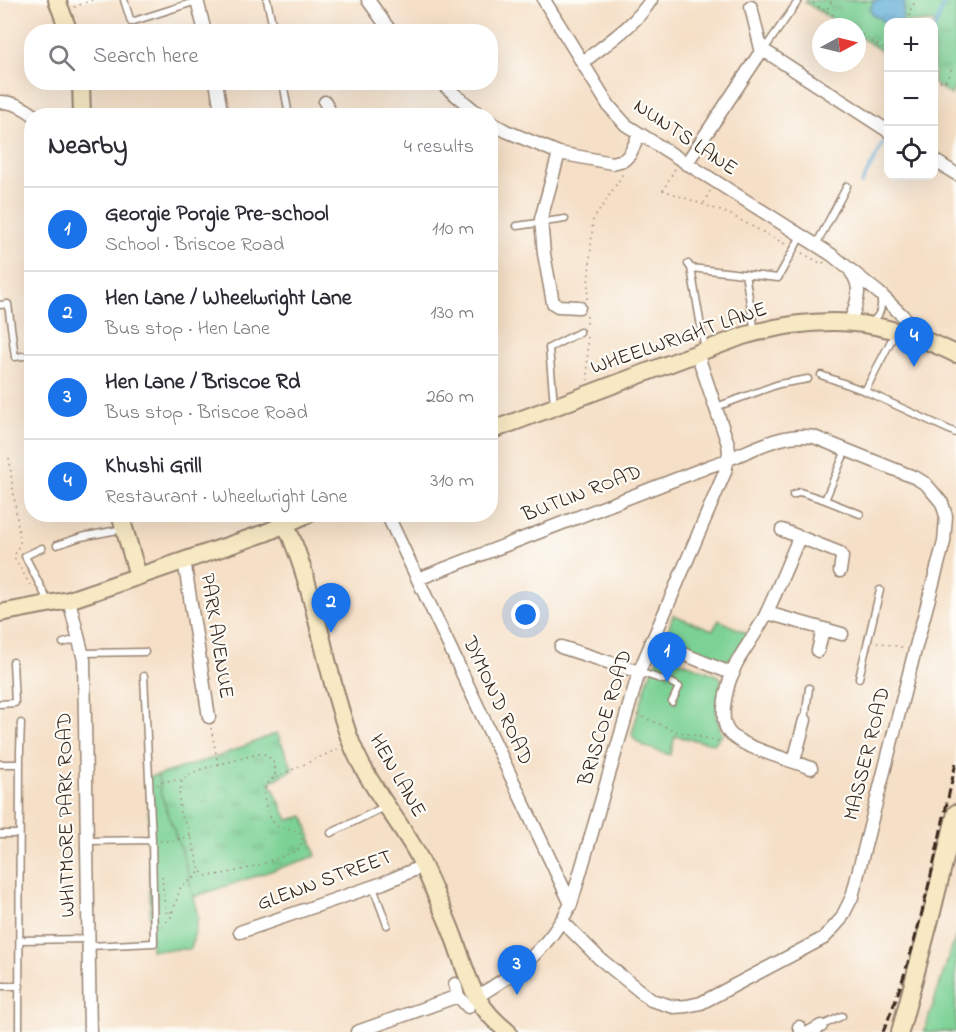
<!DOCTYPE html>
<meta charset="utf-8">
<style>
body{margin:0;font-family:"Indie Flower",sans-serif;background:#f7f7f7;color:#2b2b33}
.controls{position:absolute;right:18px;top:18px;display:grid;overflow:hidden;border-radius:12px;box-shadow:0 6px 24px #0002}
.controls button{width:54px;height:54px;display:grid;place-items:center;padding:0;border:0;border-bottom:2px solid #e1e1e2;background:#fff;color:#2b2b33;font:30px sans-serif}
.compass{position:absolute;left:812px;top:18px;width:54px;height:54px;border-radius:50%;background:#fff;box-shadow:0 6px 24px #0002;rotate:83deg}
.you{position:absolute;left:526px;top:615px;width:21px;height:21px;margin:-15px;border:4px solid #fff;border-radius:50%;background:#1a73e8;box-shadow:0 0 0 9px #1a73e833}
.badge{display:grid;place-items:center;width:39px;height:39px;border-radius:50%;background:#1a73e8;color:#fff;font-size:20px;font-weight:700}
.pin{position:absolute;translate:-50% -50px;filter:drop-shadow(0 2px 3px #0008)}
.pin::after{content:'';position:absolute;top:32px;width:21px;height:18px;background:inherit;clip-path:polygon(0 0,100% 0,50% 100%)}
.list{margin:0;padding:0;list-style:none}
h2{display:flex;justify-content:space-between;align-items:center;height:78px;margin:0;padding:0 24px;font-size:26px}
h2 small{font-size:20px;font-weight:400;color:#7c7c81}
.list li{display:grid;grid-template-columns:39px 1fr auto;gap:18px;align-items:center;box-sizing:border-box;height:84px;padding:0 24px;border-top:2px solid #e1e1e2}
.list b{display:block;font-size:22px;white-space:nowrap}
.list p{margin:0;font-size:20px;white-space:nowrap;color:#7c7c81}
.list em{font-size:20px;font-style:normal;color:#7c7c81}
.icon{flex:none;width:33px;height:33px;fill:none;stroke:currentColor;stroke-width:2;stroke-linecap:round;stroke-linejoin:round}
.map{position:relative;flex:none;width:956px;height:1032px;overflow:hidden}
.search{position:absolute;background:#fff;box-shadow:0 6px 24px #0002;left:24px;top:24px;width:474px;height:66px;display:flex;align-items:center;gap:15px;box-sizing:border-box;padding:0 21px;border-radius:24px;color:#7c7c81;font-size:22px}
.panel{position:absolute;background:#fff;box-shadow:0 6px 24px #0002;left:24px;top:108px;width:474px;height:414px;border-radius:24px}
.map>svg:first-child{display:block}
</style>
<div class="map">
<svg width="956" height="1032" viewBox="0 0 956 1032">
<defs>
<pattern id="park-tufts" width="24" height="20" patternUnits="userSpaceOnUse" patternTransform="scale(1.5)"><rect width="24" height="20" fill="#7cd195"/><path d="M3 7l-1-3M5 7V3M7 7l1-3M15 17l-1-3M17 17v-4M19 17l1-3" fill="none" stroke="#67aa79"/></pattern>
<pattern id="water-ripples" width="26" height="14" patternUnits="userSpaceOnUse" patternTransform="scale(1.5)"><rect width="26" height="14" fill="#5eadd8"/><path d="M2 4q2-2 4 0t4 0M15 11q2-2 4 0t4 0" fill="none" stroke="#4f8daf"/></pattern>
</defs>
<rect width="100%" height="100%" fill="#fdfcf7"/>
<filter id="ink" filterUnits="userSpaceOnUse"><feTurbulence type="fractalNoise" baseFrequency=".0167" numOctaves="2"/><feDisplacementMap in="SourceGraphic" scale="12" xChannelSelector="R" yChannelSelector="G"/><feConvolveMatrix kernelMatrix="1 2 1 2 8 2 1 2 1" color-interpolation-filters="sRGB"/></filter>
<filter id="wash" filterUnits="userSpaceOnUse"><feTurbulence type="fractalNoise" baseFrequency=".008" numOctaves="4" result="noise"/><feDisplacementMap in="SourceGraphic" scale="24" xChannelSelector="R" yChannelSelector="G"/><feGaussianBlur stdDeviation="1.35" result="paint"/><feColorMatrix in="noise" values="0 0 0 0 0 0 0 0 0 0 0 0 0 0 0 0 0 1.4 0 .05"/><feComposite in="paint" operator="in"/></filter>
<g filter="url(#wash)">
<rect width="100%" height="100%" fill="#f5dfc6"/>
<path fill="#7cd195" stroke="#5c7e5a" stroke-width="1.5" d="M673 615 713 630 719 620 748 634 730 659 724 661 666 637Z
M660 653 719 676 721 679 716 715 722 734 714 744 675 736 670 755C658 750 634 747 632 733L648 679Z
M158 775 161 794 185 861 198 917 191 949 151 950 148 777Z
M956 935V1032H924Z"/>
<path fill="url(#park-tufts)" stroke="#5c7e5a" stroke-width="1.5" d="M807 0H956V84L951 95 934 84V22H888V55L857 35V27H844L805 2Z
M277 733 293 770 270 782 288 820 304 816 316 856 193 897 185 861 161 794 158 775 217 757Z"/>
<path fill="url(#water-ripples)" stroke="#4c6c7b" stroke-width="1.5" d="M874 0H905L902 22H888V26L879 18 873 15 870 10Z"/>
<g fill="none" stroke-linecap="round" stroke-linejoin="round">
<path stroke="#5eadd8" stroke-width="3" d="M934 31 945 0
M861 184 887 137"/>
</g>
</g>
<g filter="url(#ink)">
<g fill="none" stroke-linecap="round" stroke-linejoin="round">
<defs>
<path id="lane" d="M124 0 131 22 197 1
M267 0 274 32
M763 51 799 0
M283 82 289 116
M517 226 565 219
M816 245 847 186
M688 264 691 268 778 278 801 236
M691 268 705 350
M745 274 755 332
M0 305 8 304 15 357 32 355
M870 323C880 317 883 307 880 296
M895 333 865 391 956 433
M821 375 865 391
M554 404 549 348 580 332
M716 407 779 384 808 379
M846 450 825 500 860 514
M793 495 800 492 825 500
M57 545 81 537 123 529
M42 548 25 556 48 601
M63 643 78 639
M83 653 145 652
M639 672 663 680
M859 678 880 590
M672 683 679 687 672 702
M0 704 15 703 13 662
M805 720 809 688
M0 764H20
M331 833 386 806
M0 834H19
M87 841 152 840 144 676
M373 887 387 925
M20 940 88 939
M89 946 154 943 152 840
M0 986H20
M821 1026 842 1016
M19 1032 20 750 21 723"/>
<path id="street" d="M197 0 205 32
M368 0 391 32
M544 0 609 106 626 125 832 255 879 293 928 340
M751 7 762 53
M583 62C607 43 634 26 651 0
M216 82 222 116
M440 82 481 116
M0 102C14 102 24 107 35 116
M325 102 332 116
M490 122 506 131 559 153 612 163 624 160 630 154 639 135
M559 153 541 219 544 254 553 303 558 306 579 307
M934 160 956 174
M686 164 758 56 762 53H768L888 131
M850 322C856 305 864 288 851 272
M387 514 571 904
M782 530 840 553 842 557 840 571
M799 538C788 563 778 589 766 614 759 629 749 642 740 657 730 673 717 715 728 731 738 747 792 760 811 768
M184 560 209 717
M418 579 710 466C744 456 778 431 814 437L916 478 926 484 942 503 946 516 944 542 915 650 852 897 841 919 824 938 701 1003 687 1006 674 1007 651 1000 599 958 562 921
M69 600 84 660 90 1032
M767 613 842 634
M651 641 733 674
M561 647 639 672
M818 651 823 629
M794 761 805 720
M240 932 383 883 423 866
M455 984 458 996 468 1007
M476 997C519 972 548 949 571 904L639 672 725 472 729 452 728 444 697 353
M799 1027 802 1032
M357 1032 458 996
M810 1032 821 1026"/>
<path id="secondary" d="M57 0 69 32
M81 82 82 116
M490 431 743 336C822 313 882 318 956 354
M120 514 138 576
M286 525C316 592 324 665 348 734 362 776 392 811 414 848 424 865 431 884 439 902 444 913 449 924 453 935 469 977 470 1002 508 1032
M0 613 69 600 265 533 308 514
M900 1032 932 912 956 813"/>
</defs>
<use href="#lane" stroke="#988472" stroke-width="9"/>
<use href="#street" stroke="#988472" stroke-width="15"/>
<use href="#secondary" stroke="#988472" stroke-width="20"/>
<path stroke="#988472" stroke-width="1.5" stroke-dasharray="1.5 4.5" stroke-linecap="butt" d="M808 0 826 11 832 0
M74 7 92 0
M827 11 851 27
M909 22 911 8 917 0
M857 31 888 52
M934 79 944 82 949 77 952 67
M675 169 663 190 729 214 787 245
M704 203 710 191
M802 253 822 264 824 262
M587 299 593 220 622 176 621 172
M587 316V326
M587 337 588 380
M9 458 20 542 14 557 30 585
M877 642 905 648
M637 715 676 731 717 741 720 738
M211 728 218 764
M276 777 340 748
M157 785 163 781 181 780
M160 841H172L191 836
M162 876 165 909 166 912 169 914 173 910
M162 926 171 917 181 886 193 879 200 871 189 830 180 814 179 796 182 780 192 773 205 768 262 753C274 759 276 765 275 777 271 780 267 784 265 788 261 798 270 824 280 828 286 830 291 829 299 832L303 841 298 850C269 862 239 873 207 876L200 871"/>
<use href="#lane" stroke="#fff" stroke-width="6"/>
<use href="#street" stroke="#fff" stroke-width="12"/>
<use href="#secondary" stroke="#f7e9c3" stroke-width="16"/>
<path stroke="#3b2a1e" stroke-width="3" stroke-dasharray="9 4.5" stroke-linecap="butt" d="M883 1032C919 947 935 853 956 763"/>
</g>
</g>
<g text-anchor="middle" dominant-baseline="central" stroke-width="4.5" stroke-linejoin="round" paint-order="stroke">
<g font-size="21" fill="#3b2a1e" stroke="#fdfcf7">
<text transform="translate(685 138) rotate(34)">NUNTS LANE</text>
<text transform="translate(679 339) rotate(-19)">WHEELWRIGHT LANE</text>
<text transform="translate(582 494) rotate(-21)">BUTLIN ROAD</text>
<text transform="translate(216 636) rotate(81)">PARK AVENUE</text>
<text transform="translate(497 701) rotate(65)">DYMOND ROAD</text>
<text transform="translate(606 718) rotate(-73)">BRISCOE ROAD</text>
<text transform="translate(868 754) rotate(-76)">MASSER ROAD</text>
<text transform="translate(397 776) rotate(60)">HEN LANE</text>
<text transform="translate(67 815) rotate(-91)">WHITMORE PARK ROAD</text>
<text transform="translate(325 881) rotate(-20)">GLENN STREET</text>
</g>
</g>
</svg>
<div class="controls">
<button>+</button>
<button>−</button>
<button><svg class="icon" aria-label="locate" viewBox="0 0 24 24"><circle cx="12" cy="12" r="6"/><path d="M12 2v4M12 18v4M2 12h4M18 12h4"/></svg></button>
</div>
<svg class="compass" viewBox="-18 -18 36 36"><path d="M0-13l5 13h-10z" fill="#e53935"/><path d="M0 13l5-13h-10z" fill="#7c7c81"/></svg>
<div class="you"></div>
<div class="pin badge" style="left:667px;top:682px">1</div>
<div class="pin badge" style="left:331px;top:633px">2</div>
<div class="pin badge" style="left:517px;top:995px">3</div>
<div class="pin badge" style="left:914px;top:367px">4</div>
<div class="search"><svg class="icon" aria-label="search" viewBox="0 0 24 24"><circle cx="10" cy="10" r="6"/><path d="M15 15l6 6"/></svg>Search here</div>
<section class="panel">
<h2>Nearby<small>4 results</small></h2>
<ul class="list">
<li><span class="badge">1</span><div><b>Georgie Porgie Pre-school</b><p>School · Briscoe Road</p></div><em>110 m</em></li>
<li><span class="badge">2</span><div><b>Hen Lane / Wheelwright Lane</b><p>Bus stop · Hen Lane</p></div><em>130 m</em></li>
<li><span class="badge">3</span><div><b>Hen Lane / Briscoe Rd</b><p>Bus stop · Briscoe Road</p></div><em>260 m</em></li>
<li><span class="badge">4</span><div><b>Khushi Grill</b><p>Restaurant · Wheelwright Lane</p></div><em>310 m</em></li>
</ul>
</section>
</div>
